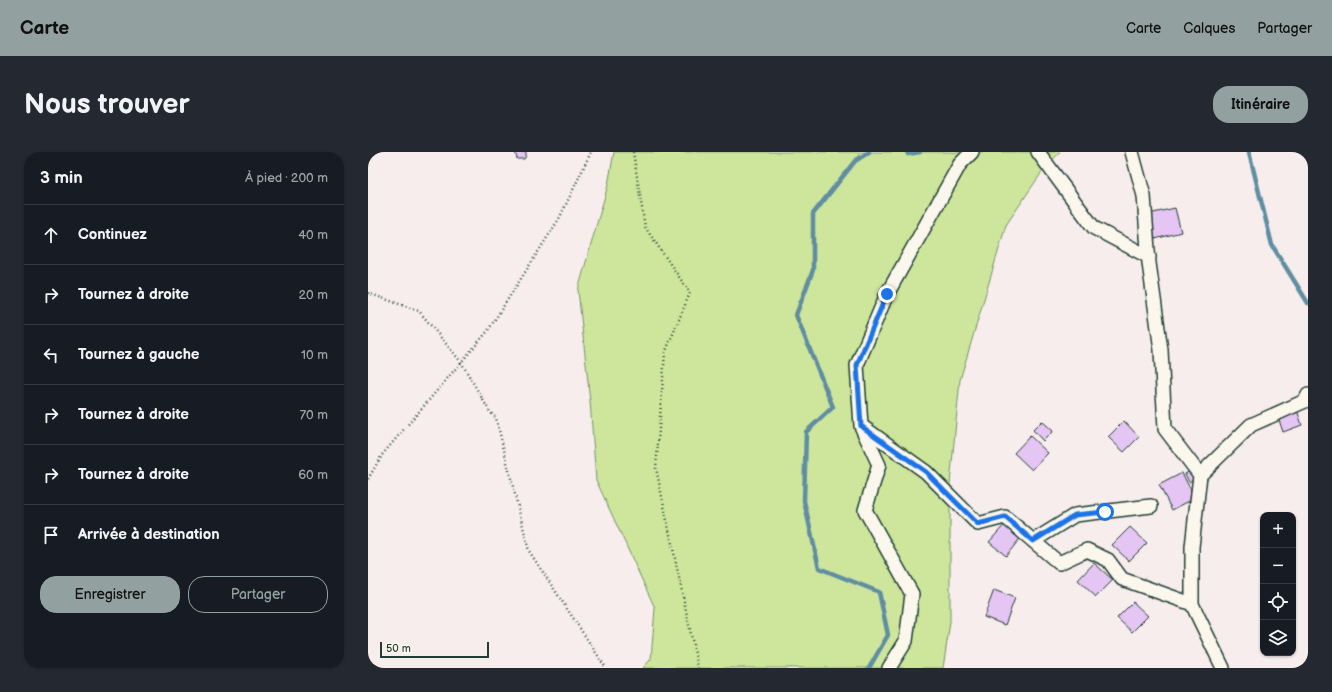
<!DOCTYPE html>
<html lang="fr">
<meta charset="utf-8">
<style>
body{margin:0;font-family:"Balsamiq Sans",sans-serif;background:#242831;color:#f1f3f6}
.controls{position:absolute;right:12px;bottom:12px;display:grid;overflow:hidden;border-radius:8px;box-shadow:0 1px 3px #0004}
.controls button{width:36px;height:36px;display:grid;place-items:center;padding:0;border:0;border-bottom:1px solid #363941;background:#171b24;color:#f1f3f6;font:20px sans-serif}
.scale{position:absolute;left:12px;bottom:10px;width:109px;box-sizing:border-box;padding-left:4px;border:2px solid #1f3d34;border-top:0;font-size:11px;line-height:14px;white-space:nowrap;color:#1f3d34;-webkit-text-stroke:3px #fbf7ec;paint-order:stroke}
.stop{position:absolute;width:12px;height:12px;margin:-9px;border:3px solid #1a73e8;border-radius:50%;background:#fff}
.stop.end{background:#1a73e8;border-color:#fff;box-shadow:0 1px 4px #0008}
.list{margin:0;padding:0;list-style:none}
h2{display:flex;justify-content:space-between;align-items:center;height:52px;margin:0;padding:0 16px;font-size:17px}
h2 small{font-size:13px;font-weight:400;color:#9ea1a6}
.list li{display:grid;grid-template-columns:26px 1fr auto;gap:12px;align-items:center;box-sizing:border-box;height:60px;padding:0 16px;border-top:1px solid #363941}
.list b{display:block;font-size:15px;white-space:nowrap}
.list em{font-size:13px;font-style:normal;color:#9ea1a6}
.actions{display:flex;gap:8px;padding:12px 16px}
.actions a{flex:1;padding:9px 0;border:1px solid #92a19f;border-radius:16px;text-align:center;font-size:14px;color:#92a19f}
.actions .main{background:#92a19f;color:#111}
.icon{flex:none;width:22px;height:22px;fill:none;stroke:currentColor;stroke-width:2;stroke-linecap:round;stroke-linejoin:round}
.map{position:relative;flex:none;width:940px;height:516px;overflow:hidden;border-radius:16px}
header{display:flex;align-items:center;gap:24px;box-sizing:border-box;height:56px;padding:0 20px;background:#92a19f;color:#111}
header strong{font-size:19px}
nav{display:flex;gap:22px;margin-inline-start:auto;font-size:14px}
.intro{display:flex;align-items:center;justify-content:space-between;box-sizing:border-box;height:96px;padding:0 24px}
h1{margin:0;font-size:28px}
.button{padding:10px 18px;border-radius:16px;background:#92a19f;color:#111;font-size:14px;font-weight:700}
main{display:flex;gap:24px;padding:0 24px}
aside{flex:1;background:#171b24;border-radius:16px;box-shadow:0 1px 3px #0004}
.map>svg:first-child{display:block}
</style>
<header>
<strong>Carte</strong>
<nav><a>Carte</a><a>Calques</a><a>Partager</a></nav>
</header>
<div class="intro"><h1>Nous trouver</h1><a class="button">Itinéraire</a></div>
<main>
<aside>
<h2>3 min<small>À pied · 200 m</small></h2>
<ul class="list">
<li><svg class="icon" aria-label="ahead" viewBox="0 0 24 24"><path d="M12 20V5M6 11l6-6 6 6"/></svg><div><b>Continuez</b></div><em>40 m</em></li>
<li><svg class="icon" aria-label="right" viewBox="0 0 24 24"><path d="M7 20v-9h11M14 6l5 5-5 5"/></svg><div><b>Tournez à droite</b></div><em>20 m</em></li>
<li><svg class="icon" aria-label="left" viewBox="0 0 24 24"><path d="M17 20v-9H6M10 6l-5 5 5 5"/></svg><div><b>Tournez à gauche</b></div><em>10 m</em></li>
<li><svg class="icon" aria-label="right" viewBox="0 0 24 24"><path d="M7 20v-9h11M14 6l5 5-5 5"/></svg><div><b>Tournez à droite</b></div><em>70 m</em></li>
<li><svg class="icon" aria-label="right" viewBox="0 0 24 24"><path d="M7 20v-9h11M14 6l5 5-5 5"/></svg><div><b>Tournez à droite</b></div><em>60 m</em></li>
<li><svg class="icon" aria-label="arrive" viewBox="0 0 24 24"><path d="M6 21V4h12l-3 4 3 4H6"/></svg><div><b>Arrivée à destination</b></div></li>
</ul>
<div class="actions"><a class="main">Enregistrer</a><a>Partager</a></div>
</aside>
<div class="map">
<svg width="940" height="516" viewBox="0 0 940 516">
<rect width="100%" height="100%" fill="#f7eded"/>
<filter id="ink" filterUnits="userSpaceOnUse"><feTurbulence type="fractalNoise" baseFrequency=".025" numOctaves="2"/><feDisplacementMap in="SourceGraphic" scale="8" xChannelSelector="R" yChannelSelector="G"/><feConvolveMatrix kernelMatrix="1 2 1 2 8 2 1 2 1" color-interpolation-filters="sRGB"/></filter>
<g filter="url(#ink)">
<path fill="#cde69c" stroke="#769268" d="M246 0H692L676 17 638 73 592 228 582 332V470L575 516H275L283 507 287 456 228 328 222 249 210 138 240 33Z"/>
<g fill="none" stroke-linecap="round" stroke-linejoin="round">
<path stroke="#618da1" stroke-width="4.5" d="M539 0 540 2 552 0
M881 0 904 93 940 151
M501 516 520 483 511 440 451 416 436 349 438 280 465 255 428 163 445 118V62L487 9 501 0"/>
</g>
<path fill="#e5c5f3" stroke="#1f3d34" d="M147 0H158V4L156 7H149Z
M807 56 813 80 787 87 781 62Z
M929 258 934 273 915 280 910 265Z
M674 269 685 279 675 289 665 278Z
M756 269 771 285 756 300 740 285Z
M662 284 680 301 664 318 646 301Z
M825 317 829 325 821 330 817 322Z
M814 321 827 346 804 358 791 333Z
M638 371 654 384 638 404 621 390Z
M762 375 779 391 761 409 744 393Z
M726 411 745 428 728 445 710 428Z
M626 438 647 446 637 473 616 465Z
M765 450 780 464 764 480 749 466Z"/>
<g fill="none" stroke-linecap="round" stroke-linejoin="round">
<defs>
<path id="minor" d="M670 0 726 76 781 105
M764 0 776 44 781 111 793 198 797 277 832 323 824 395V452L855 516
M495 275 558 320 610 372 637 365 691 411 719 398 740 408 754 427 824 452
M832 323 883 273 937 249 940 243
M665 389 707 363 783 354
M521 516 538 489 544 442 497 358 511 313 493 274 489 213 519 142 592 12 604 0"/>
</defs>
<use href="#minor" stroke="#1f3d34" stroke-width="16"/>
<path stroke="#1f3d34" stroke-width="2.5" stroke-dasharray="1 3" stroke-linecap="butt" d="M265 0 277 75 322 141 297 201 288 316 330 516
M0 141 51 159 93 210 122 260 128 266 161 399 238 516
M0 327 14 303 119 180 191 67 223 0"/>
<use href="#minor" stroke="#fbf7ec" stroke-width="13"/>
</g>
</g>
<g fill="none" stroke-linecap="round" stroke-linejoin="round" filter="url(#ink)">
<path stroke="#1a73e8" stroke-width="5" d="M519 142 489 213 493 274 558 320 610 372 637 365 665 389 707 363 737 360"/>
</g>
</svg>
<div class="controls">
<button>+</button>
<button>−</button>
<button><svg class="icon" aria-label="locate" viewBox="0 0 24 24"><circle cx="12" cy="12" r="6"/><path d="M12 2v4M12 18v4M2 12h4M18 12h4"/></svg></button>
<button><svg class="icon" aria-label="layers" viewBox="0 0 24 24"><path d="M12 4l9 5-9 5-9-5zM3 14l9 5 9-5"/></svg></button>
</div>
<div class="scale">50 m</div>
<div class="stop" style="left:737px;top:360px"></div>
<div class="stop end" style="left:519px;top:142px"></div>
</div>
</main>
